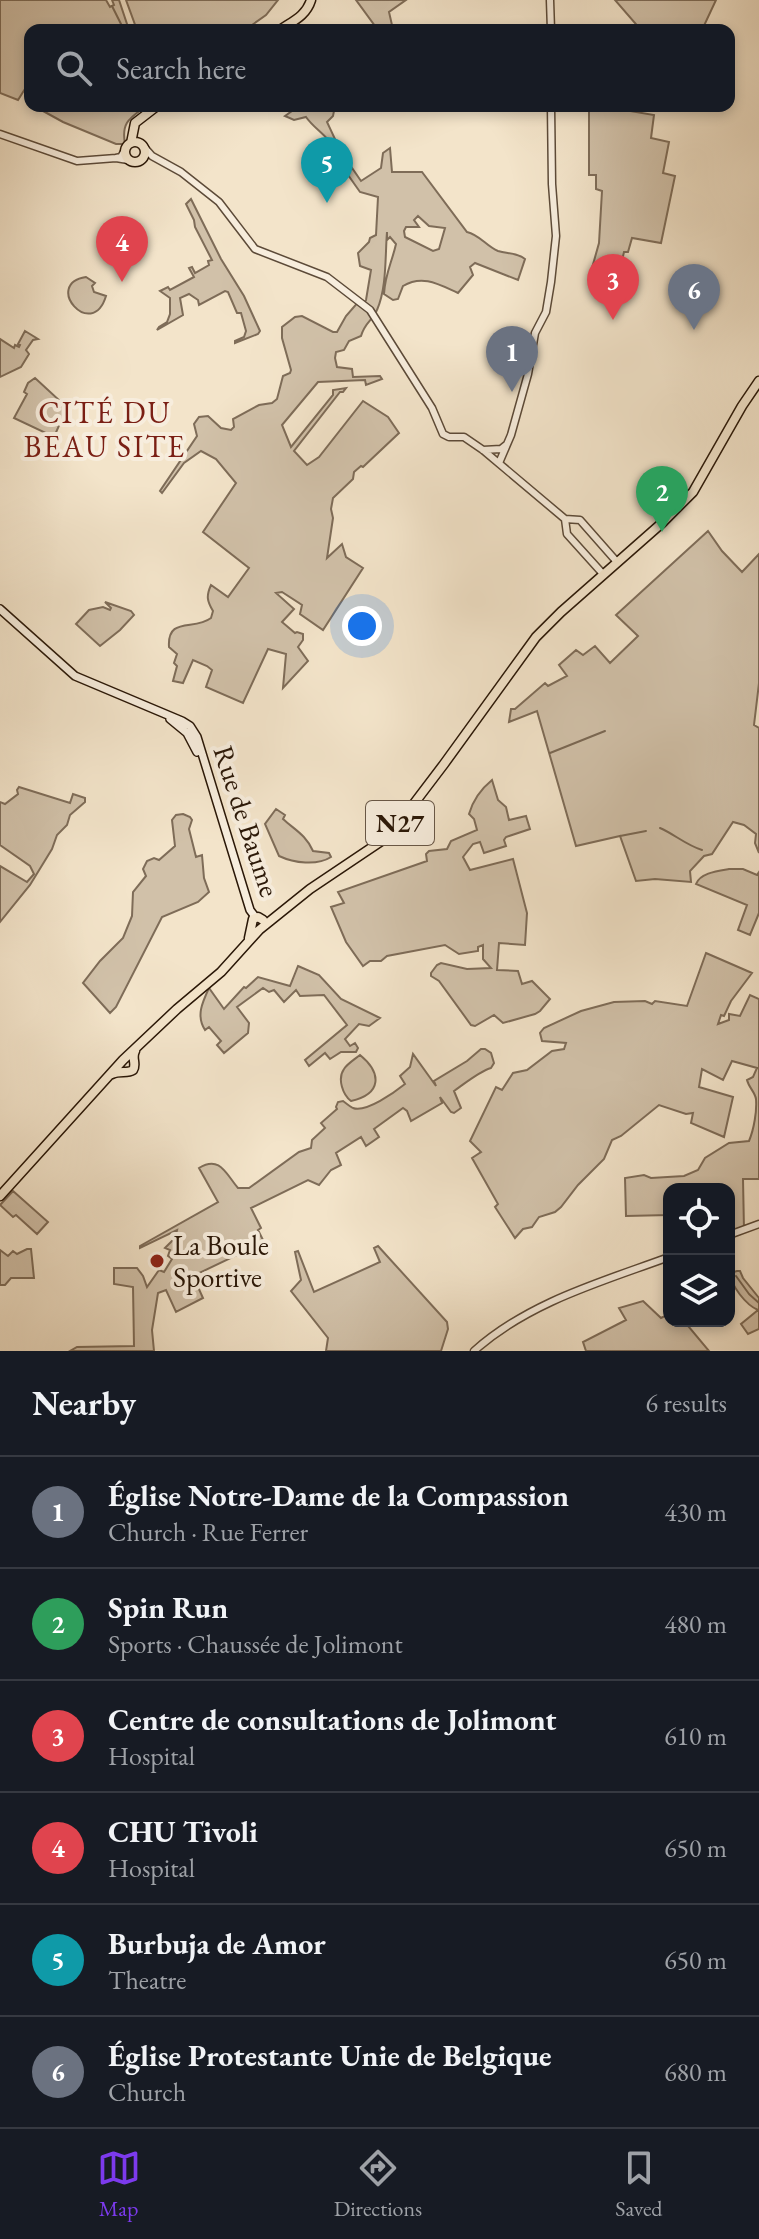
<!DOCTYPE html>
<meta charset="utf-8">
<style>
body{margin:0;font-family:"EB Garamond",serif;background:#242831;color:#f1f3f6}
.controls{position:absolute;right:24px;bottom:24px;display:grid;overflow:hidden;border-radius:16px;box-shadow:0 4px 12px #0003}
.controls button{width:72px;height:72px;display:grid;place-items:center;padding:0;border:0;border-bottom:2px solid #363941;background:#171b24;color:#f1f3f6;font:40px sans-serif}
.you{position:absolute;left:362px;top:626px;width:28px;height:28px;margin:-20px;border:6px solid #fff;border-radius:50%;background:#1a73e8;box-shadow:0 0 0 12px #1a73e833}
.badge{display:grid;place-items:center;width:52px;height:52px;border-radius:50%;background:#7c3aed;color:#fff;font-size:26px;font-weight:700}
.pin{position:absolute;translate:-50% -66px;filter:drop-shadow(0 2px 4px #0008)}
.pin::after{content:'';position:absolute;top:42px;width:28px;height:24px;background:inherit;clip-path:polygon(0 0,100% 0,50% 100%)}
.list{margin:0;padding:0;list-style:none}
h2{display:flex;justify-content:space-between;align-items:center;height:104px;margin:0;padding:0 32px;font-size:34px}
h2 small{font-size:26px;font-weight:400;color:#9ea1a6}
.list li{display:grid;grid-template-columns:52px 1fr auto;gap:24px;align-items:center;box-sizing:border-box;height:112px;padding:0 32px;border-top:2px solid #363941}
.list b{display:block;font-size:30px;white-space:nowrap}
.list p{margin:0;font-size:26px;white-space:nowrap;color:#9ea1a6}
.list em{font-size:26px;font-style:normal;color:#9ea1a6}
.icon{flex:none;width:44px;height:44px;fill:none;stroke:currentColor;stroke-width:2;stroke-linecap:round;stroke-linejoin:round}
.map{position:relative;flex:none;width:759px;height:1351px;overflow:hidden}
.search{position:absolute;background:#171b24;box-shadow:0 4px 12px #0003;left:24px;right:24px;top:24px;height:88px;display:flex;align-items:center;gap:20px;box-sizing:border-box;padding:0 28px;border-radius:16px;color:#9ea1a6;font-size:30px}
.sheet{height:776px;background:#171b24}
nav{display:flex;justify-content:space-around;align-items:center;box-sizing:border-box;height:112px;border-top:2px solid #363941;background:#171b24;font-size:22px;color:#9ea1a6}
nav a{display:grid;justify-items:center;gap:4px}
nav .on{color:#7c3aed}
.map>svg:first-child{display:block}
</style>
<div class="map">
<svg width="759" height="1351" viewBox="0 0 759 1351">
<rect width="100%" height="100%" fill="#f3e4ca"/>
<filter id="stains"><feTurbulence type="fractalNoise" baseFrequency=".0025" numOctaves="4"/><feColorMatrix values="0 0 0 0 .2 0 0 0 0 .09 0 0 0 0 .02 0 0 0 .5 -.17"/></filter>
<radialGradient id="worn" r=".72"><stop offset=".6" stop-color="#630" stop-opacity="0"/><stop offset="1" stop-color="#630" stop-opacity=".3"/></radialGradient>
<path fill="#d1c1a9" stroke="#7e6c58" stroke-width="2" fill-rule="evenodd" d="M0 0H106L110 7 114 5 112 0H119L129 30H66L65 28 64 30H30V81L18 100 0 93Z
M126 0H278L266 15 245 30H137Z
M356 0H406L389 12 392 25 378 30Z
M615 0H716L702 30H641Z
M34 106H146C130 118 121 122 125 144H116L63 122Z
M299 106H335L333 116 327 122 335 139 330 142C322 132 313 127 306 117L294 120 285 116Z
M589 106H625L624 110 654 115 651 138 669 142 663 173 675 176 661 243 632 238 628 252H624L620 269 592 268 599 243 602 191 596 189V175H589Z
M390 148 392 172H422L467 232C480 235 486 246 498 251 508 254 516 252 525 259L518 280 475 263 470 267 473 275 458 293C440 285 423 274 403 286L398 299 393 300 384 294C385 274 392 262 396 244L390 237 387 240V232C385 256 387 287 377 310 373 320 365 322 361 336L349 341 344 350 336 352 335 358 337 367 352 369 353 377 380 376 382 379 366 385 365 380 318 382 282 425 291 447 333 395V390L346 388 343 392H340L294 451 307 465 319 457 363 401 388 417 399 433 363 467 361 466 354 472 353 479 333 498 331 509 333 518 327 558 342 544 346 557 363 568 323 630 300 614 302 605 282 592 276 593 294 609 282 622 295 633 297 632 303 634V640L298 647 308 661 283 688 286 654 268 649 243 703 206 687 212 670 207 666 193 660 183 683 173 681 177 666 174 663 177 654 169 647C167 616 194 631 211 618L213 611C207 601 206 596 211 585L228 597 249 568 203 532 236 483 216 459 201 451 184 463 162 493 160 491 197 436 194 424 199 417 208 416 221 428 231 430 234 427 233 419 259 405 272 403 277 399 283 376 290 373 291 370 282 338V327L295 317 302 316 333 332H337L346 316 359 301 363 304 366 300 371 270 360 266 358 253 369 242 370 238 376 235 378 197 360 192 346 172 352 168 361 181 381 168 383 153ZM418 216 429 226 445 228 439 249 433 251 405 237 404 231 406 227H419L414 220Z
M191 199 221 259 244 296 260 331 258 334 235 343V341L244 337 246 331 241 313H237L228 292 225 291 199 305 198 300 189 294 180 298 183 315 157 330 159 327 167 322 170 314V298L160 291 168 287 170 290 194 277 189 268 192 267 195 273 209 265 208 261 212 260 195 227 194 220 186 204Z
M86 277 95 283 92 286 94 292 106 296C92 342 42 284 86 277Z
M25 331 38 339 33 340 26 350 29 354 21 367 0 377V339L14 348 15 345 19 347 20 345 18 344Z
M35 378 60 401 65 412 54 437 14 418 27 394 24 392 28 383Z
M708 531 722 551 742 572 759 554V683L754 725 759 728V853L755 843 756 834 744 825 733 822 712 854 704 856 690 871 691 882 655 879 636 881 620 836 576 846 537 711 509 722 511 709H515L545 683 548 686 567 676 559 665 576 650 583 655 595 646 610 663 638 636 616 615Z
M105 602 131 611 134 615 120 630 100 646 76 624 89 610 103 607 110 610 111 608Z
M492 780 498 800 506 807 509 820 526 816 530 829 506 837 504 840 506 846 484 853 480 842 473 844 463 857 470 870 513 859 527 913 525 945 499 943 497 970 518 971 522 984 532 981 550 999 540 1011 535 1014 503 1023 494 1015 475 1026 471 1025 439 981 431 976V973L437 965 441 963 467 969 491 968 483 959V945L478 947V951L459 954 445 945 387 956 381 961H370L363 966 346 942 331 907 344 903 338 892 427 861 426 854 429 851 447 849 451 841 477 830 474 819 469 814C473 800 481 789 492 780Z
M19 787 70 803 73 794 85 798V802L70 815 67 825 57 835 52 849 30 885 0 922V866L27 882 34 874 30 866 0 845V802L5 804 18 794 17 790Z
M276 809 285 815 283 819C295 830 306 835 313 851L329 853 331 857C317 866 294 863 279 856L265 824Z
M183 814 190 817 192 820 189 829 196 857 202 855 204 878 209 892 198 902 162 917 116 1007 110 1013 83 983 100 961 123 938 132 916 133 892 146 876 143 869 147 861 154 858 159 860 175 846 172 820 176 815Z
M729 869H743L757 875 759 872V913L750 935 738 930 747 905 696 884C700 873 717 871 729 869Z
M706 953 752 973 731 1001 724 1016 721 1015 718 1024 729 1020V1014L740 1016 750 995 759 999V1179H743L744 1230 729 1235V1189H669V1215L626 1216 625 1178 644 1175 651 1178 684 1176 698 1170 705 1158 729 1143 749 1141C754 1129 757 1111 756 1099 755 1092 749 1088 747 1080L753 1077 757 1068 732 1061 723 1080 702 1069 699 1087 733 1097 724 1137 691 1123 693 1113 686 1114 659 1105 621 1136 612 1140 604 1159 578 1185 561 1207 555 1212 539 1217 532 1227 523 1229 515 1238 495 1207 498 1204 472 1158 481 1152 470 1141 496 1087 502 1090 513 1073 527 1070 552 1051 564 1049 566 1043 542 1041 540 1033 544 1028 581 1011 614 1002 645 1001 652 1004 655 1001 687 1006Z
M298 966 319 975 341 999 380 1018 369 1026 359 1024 345 1039 350 1046 355 1043 358 1048 356 1052H341L330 1059 325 1053 309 1066 305 1060 347 1025 324 995 300 996 296 990 284 1002 274 990 269 992 263 988 237 1007 249 1023 248 1033 224 1053 217 1045 221 1041 209 1027 205 1030C196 1016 202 1003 209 988L224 1009 244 987 246 988 258 977 290 986Z
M481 1049H485L491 1053 494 1063 491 1068C480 1071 464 1084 454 1091L461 1108 454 1113 451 1112 440 1097 442 1103 411 1121 407 1111 403 1108 374 1129 379 1137 366 1146 361 1137 336 1153 341 1165 331 1170 319 1185 308 1180 251 1208 261 1228 258 1230 264 1242 193 1276 203 1298 176 1312 166 1290 158 1293 152 1330 154 1351H70L77 1347 134 1346 133 1287 114 1284V1268H137L143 1276 147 1287 159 1270 164 1272 172 1259 168 1256 170 1250 165 1248 175 1238 177 1230 140 1248V1246L218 1202 199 1168C220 1155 226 1174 238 1188H249L299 1152 311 1148 312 1140 325 1128 321 1123 337 1109 336 1107 338 1102 343 1101C343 1101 352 1108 353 1108 366 1113 395 1092 405 1084L400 1076 410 1067 413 1054 436 1086 434 1081 467 1061Z
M360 1055C382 1073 382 1094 351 1101 343 1095 337 1079 344 1069 347 1064 355 1059 360 1055Z
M13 1191 48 1222 37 1234 16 1215 13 1217 0 1205Z
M378 1246 447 1322 448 1329 441 1351H326L328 1338 291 1291 301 1280 295 1252 298 1251 314 1292 380 1262 374 1248Z
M27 1249H31L34 1278H11L5 1285H0V1250L8 1256 13 1251 17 1254Z
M737 1271H740L743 1278 759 1298V1329L748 1334 741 1324 758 1310C746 1305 731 1286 730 1273Z
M643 1301 661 1318 669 1314V1321H684L709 1351H586L583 1342 626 1320 619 1308Z"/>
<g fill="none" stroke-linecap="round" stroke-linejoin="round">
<path stroke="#7a6854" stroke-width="2" d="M112 6 124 30
M550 753 605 731
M660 828C674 834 686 845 702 850
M620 836 646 831
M736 1276 749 1294 759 1303"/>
<defs>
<path id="tertiary" d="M550 0 551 30
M0 134 77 161 116 158 128 160
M144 147 152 156 181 172 219 202 255 249 327 277 370 310 432 408 443 434 449 437H464L483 450 565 519
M116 158 121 157 125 150
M483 450 501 449 506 445
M499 463 511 435 528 374 535 333 546 312 551 282 556 236 552 184 551 106
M565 519 580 520 617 562
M565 519 567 534 603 574
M729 1235 759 1224
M474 1351C529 1302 601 1282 669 1257"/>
<path id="secondary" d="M0 609 75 676 182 721 190 726 197 737 250 910 256 918
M170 719 187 733 197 752"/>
<path id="primary" d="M280 30C293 21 306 16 311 0
M125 152a10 10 0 1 1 20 0a10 10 0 1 1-20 0Z
M131 143 135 123 157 106
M249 938 253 919 258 917 263 920
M112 1074C120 1070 127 1074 133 1070 137 1064 131 1058 135 1051
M0 1196 123 1060 177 1009 221 972 259 930 310 889 380 842 397 826 444 764 536 637 561 612 662 523 693 492 742 406 759 381"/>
</defs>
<use href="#tertiary" stroke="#5c4a38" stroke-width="9"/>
<use href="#secondary" stroke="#2a1707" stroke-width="10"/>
<use href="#primary" stroke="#2a1707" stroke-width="11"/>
<use href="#tertiary" stroke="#f7eddd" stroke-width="6"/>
<use href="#secondary" stroke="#f7eddd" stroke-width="7"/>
<use href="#primary" stroke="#f3e4ca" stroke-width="8"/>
</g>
<circle fill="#8f2418" stroke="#f7eddd" stroke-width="3" cx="157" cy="1261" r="8"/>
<g text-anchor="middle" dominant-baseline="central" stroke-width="8" stroke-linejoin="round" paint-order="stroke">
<rect fill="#f7eddd" stroke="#685747" stroke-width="2" x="366" y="801" width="68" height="44" rx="6"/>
<g font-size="26" font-weight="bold" fill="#2a1707">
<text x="400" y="823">N27</text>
</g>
<g font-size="28" fill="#2a1707" stroke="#f7eddd">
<text transform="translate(247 821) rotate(72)">Rue de Baume</text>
</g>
<g font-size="28" fill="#2a1707" stroke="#f7eddd" text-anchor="start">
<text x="173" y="1245">La Boule<tspan x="173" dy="32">Sportive</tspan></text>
</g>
<g font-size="30" letter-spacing="2" fill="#7a1f14" stroke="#f7eddd">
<text x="105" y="412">CITÉ DU<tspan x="105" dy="34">BEAU SITE</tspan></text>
</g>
</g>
<rect width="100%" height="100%" filter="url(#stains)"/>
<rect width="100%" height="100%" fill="url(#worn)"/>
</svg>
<div class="controls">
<button><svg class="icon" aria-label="locate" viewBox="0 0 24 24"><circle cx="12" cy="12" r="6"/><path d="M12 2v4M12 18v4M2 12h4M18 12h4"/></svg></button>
<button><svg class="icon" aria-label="layers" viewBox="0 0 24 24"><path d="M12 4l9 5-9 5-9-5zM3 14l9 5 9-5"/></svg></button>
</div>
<div class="you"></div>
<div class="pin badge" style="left:512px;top:392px;background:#6b7280">1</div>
<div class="pin badge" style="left:662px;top:532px;background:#2e9e5b">2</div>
<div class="pin badge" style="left:613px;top:320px;background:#e0444e">3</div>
<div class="pin badge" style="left:122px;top:282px;background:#e0444e">4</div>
<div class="pin badge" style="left:327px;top:203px;background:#0f9aa8">5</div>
<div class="pin badge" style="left:694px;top:330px;background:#6b7280">6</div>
<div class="search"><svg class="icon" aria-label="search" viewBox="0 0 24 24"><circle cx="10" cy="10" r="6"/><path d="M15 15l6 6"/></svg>Search here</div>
</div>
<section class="sheet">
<h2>Nearby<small>6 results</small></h2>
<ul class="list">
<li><span class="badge" style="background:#6b7280">1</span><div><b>Église Notre-Dame de la Compassion</b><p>Church · Rue Ferrer</p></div><em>430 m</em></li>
<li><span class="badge" style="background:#2e9e5b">2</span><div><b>Spin Run</b><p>Sports · Chaussée de Jolimont</p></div><em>480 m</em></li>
<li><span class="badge" style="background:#e0444e">3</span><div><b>Centre de consultations de Jolimont</b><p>Hospital</p></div><em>610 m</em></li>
<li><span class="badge" style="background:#e0444e">4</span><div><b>CHU Tivoli</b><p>Hospital</p></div><em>650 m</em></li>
<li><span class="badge" style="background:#0f9aa8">5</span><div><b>Burbuja de Amor</b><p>Theatre</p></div><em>650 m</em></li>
<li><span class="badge" style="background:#6b7280">6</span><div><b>Église Protestante Unie de Belgique</b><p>Church</p></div><em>680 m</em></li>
</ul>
</section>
<nav>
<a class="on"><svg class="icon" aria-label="map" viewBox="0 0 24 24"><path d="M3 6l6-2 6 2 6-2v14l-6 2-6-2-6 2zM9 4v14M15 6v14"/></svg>Map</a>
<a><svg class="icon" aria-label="directions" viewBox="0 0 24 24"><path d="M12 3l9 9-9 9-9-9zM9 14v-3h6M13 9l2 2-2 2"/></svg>Directions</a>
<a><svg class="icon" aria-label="saved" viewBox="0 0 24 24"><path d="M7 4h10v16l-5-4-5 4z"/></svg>Saved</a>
</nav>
